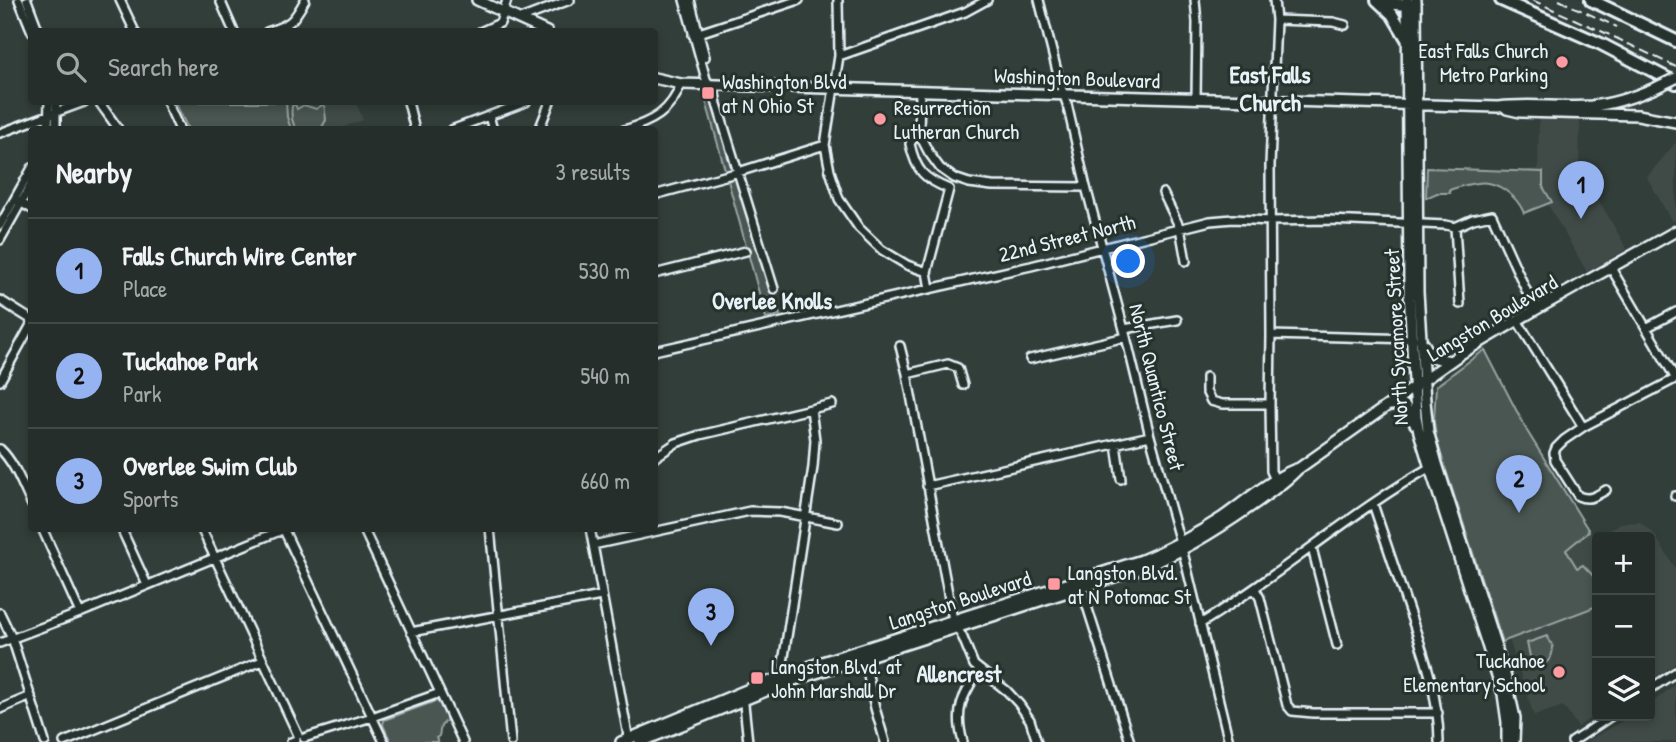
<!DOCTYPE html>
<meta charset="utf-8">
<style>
body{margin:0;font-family:"Patrick Hand",sans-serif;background:#2e3633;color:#f1f3f6}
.controls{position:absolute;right:21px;bottom:21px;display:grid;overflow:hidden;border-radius:7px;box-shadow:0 4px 10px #0003}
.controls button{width:63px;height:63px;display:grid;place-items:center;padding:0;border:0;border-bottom:2px solid #424a47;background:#262e2b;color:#f1f3f6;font:35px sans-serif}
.you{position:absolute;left:1129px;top:262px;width:24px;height:24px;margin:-18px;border:5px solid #fff;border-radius:50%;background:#1a73e8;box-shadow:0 0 0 10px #1a73e833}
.badge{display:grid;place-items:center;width:46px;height:46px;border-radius:50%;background:#95b2f1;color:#111;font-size:23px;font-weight:700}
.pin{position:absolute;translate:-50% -58px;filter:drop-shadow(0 2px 4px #0008)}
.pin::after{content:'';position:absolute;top:37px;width:24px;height:21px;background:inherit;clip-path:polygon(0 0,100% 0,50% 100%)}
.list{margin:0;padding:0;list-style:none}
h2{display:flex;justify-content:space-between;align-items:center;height:91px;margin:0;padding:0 28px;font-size:30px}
h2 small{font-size:23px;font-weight:400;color:#a4a8a9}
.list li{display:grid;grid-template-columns:46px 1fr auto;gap:21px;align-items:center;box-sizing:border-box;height:105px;padding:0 28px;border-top:2px solid #424a47}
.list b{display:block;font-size:26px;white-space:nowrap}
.list p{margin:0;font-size:23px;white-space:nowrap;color:#a4a8a9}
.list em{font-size:23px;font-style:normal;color:#a4a8a9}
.icon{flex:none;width:38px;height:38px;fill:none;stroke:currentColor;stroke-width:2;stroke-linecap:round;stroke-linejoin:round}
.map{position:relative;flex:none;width:1676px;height:742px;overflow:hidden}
.search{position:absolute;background:#262e2b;box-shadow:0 4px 10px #0003;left:28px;top:28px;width:630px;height:77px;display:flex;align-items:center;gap:18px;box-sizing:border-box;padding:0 24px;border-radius:7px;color:#a4a8a9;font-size:26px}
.panel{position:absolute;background:#262e2b;box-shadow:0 4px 10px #0003;left:28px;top:126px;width:630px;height:406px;border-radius:7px}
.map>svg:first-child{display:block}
</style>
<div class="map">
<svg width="1676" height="742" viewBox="0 0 1676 742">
<rect width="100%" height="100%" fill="#323e39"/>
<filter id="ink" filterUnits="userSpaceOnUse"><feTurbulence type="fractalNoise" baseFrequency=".0143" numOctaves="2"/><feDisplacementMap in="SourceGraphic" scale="14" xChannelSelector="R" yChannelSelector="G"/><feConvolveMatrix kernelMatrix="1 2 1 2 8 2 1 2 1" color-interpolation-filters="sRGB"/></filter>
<g filter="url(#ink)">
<path fill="#3f4b46" d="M220 102H356L363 120 336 130H188L187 126 222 108Z
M1539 118 1580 119 1579 171H1582L1627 249 1587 272 1528 170 1538 169Z
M1676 142V219L1672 222 1647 177Z
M1640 522 1654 534 1676 569V663L1650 681V537H1599L1620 523Z
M1589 531 1597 538V580L1583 565 1577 569 1566 549Z
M1597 606V713L1578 727 1563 706 1534 716 1509 639Z
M1676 684V742H1586L1631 716H1650V704Z"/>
<path fill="#495651" stroke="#98a4a4" stroke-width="2" d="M704 94H711L780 315 766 318Z
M175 102H286L287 117 291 129H188Z
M295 104 297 109 304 105 316 109 324 104 326 120 321 129H297C291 123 291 114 292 106Z
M1427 168 1543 172V187L1552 202 1524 213C1517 196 1497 180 1478 183 1468 184 1458 187 1449 190L1450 193H1437L1426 198Z
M1485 350 1527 431 1589 531 1566 550 1577 568 1583 565 1597 580V606L1502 642 1442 458 1436 437 1434 421 1436 386C1453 374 1468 361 1485 350Z
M1547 636 1553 646C1553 659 1546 667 1532 665L1527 643Z
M436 701 440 703 447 720 441 726 439 736 436 738 438 742H391L383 725 384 720Z"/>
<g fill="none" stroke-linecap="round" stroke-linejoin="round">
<defs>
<path id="minor" d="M19 0 32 32
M27 0 39 32
M120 0 135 32
M220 0 234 32
M684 0 706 79 715 94 717 104 774 289
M690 0 705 57
M838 0 839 56 825 145 830 171 839 199 859 228 882 250 907 265 927 272
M1039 0 1061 87 1067 104 1086 187 1126 337 1150 436 1185 560 1229 742
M1195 0 1197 22 1196 99
M1274 0 1276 20 1270 165 1271 335 1270 404 1271 471 1277 484
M520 19 570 0
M1276 20 1333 22 1345 25
M267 32C291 24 293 22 305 0
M480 32 500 23 507 0
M693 35 799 0
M839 56 965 12 987 0
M920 91 919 134 915 135 910 144C916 171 924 179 949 189L927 272 930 289
M99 102 117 127
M167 102 180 130
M408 102 415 130
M489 116 493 130
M48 130 49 102
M56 130V102
M451 130 526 102
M539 130 550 102
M624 130C652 122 671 112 681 84
M0 133 84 102
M919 134 929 153 940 168 954 178 969 183 992 186 1086 187
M1163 193 1180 228 1186 261
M654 195 732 174 825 145
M18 201 32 209
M0 225 32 168
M1455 227 1460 304
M0 240 32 183
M1611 268 1676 379
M654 274 746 251
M0 300 32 320
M1517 320 1583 427
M1646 328 1676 312
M1124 329 1177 320
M1271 335 1414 339
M900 346 907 374 953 620 963 638 974 665 1007 691 1019 704 1030 720 1037 742
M654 351 1031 266 1210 221 1233 219 1270 221 1329 220 1446 225 1455 227 1473 219 1492 215 1535 310
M1030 359 1126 337
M907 374 948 364 958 368 963 385
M1206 377V391L1211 401 1222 404H1270
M0 381 32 323
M1116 444 1121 479
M0 449C15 463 23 487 32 505
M654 458 676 443 700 435 832 404
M927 486 1150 436
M1606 490C1596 496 1589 501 1578 496L1555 460 1554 453 1556 448 1564 440 1583 427 1675 379
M1675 496H1676
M1373 504C1385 540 1397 576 1409 611 1424 654 1439 696 1439 742
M42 528 80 613
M121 528 147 585
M201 528 298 735
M283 528 384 742
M363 528 463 742
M490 528 511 742
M590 528 629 741
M593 545 750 511 780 512 838 523
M1312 548 1337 645
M1080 584 1130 742
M1255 589 1260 598 1287 705 1292 711 1313 713H1438
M0 613 12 638 45 742
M1200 624C1281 575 1352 511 1434 465
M411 632 601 596
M0 643 80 613 287 528
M864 657 875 708 885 742
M787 678 783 663 813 467 815 440 811 409
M1650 689 1676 672
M743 695 748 742
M0 709 31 696
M304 738 372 717 440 693
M64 742 262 661
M291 742 296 740
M963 742C954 710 962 697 979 670
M1572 742 1611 716"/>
<path id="major" d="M477 0 547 32
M1407 0 1409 292 1416 416 1419 432 1430 468 1503 694 1507 722V742
M1416 0 1418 292 1425 401 1428 431 1437 464 1506 678 1515 718 1514 742
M654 78 681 84 1498 107C1529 103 1560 108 1591 106 1614 104 1634 97 1655 88
M1507 109 1520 112 1638 115 1676 122
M1424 344 1431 357 1450 361
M1391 405 1401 404 1405 406 1415 424
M621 742 749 689 819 663 1142 560C1171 548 1197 534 1223 517 1247 500 1269 480 1296 469
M640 742 788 682 1145 567C1184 551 1217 530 1250 507 1267 495 1284 484 1298 469L1462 353 1535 310 1676 231"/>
<path id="highway" d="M1377 0 1392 14 1407 39
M1386 0 1396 4 1407 5
M1501 0 1601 44 1676 83
M1591 0 1676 41"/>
</defs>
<use href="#minor" stroke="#e8f1f8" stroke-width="12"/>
<use href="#major" stroke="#e8f1f8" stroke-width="14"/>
<use href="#highway" stroke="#e8f1f8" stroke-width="16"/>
<use href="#minor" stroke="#26332d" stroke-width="7"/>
<use href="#major" stroke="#26332d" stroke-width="9"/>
<use href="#highway" stroke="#26332d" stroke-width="10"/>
<path stroke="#e8f1f8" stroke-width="2" stroke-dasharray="10 5" stroke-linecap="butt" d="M1532 0 1612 36 1676 67
M1559 0 1617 27"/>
<defs>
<path id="major-bridge" d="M1655 88 1676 78"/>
</defs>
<use href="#major-bridge" stroke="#e8f1f8" stroke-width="14" stroke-linecap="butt"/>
<use href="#major-bridge" stroke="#26332d" stroke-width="9"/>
</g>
</g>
<g fill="#ff9aa2" stroke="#26332d" stroke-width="2.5">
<circle cx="1562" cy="62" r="7"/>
<rect x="701" y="86" width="14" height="14" rx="3.5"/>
<circle cx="880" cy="119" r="7"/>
<rect x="1047" y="577" width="14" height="14" rx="3.5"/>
<circle cx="1559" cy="672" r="7"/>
<rect x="750" y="671" width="14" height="14" rx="3.5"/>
</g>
<g text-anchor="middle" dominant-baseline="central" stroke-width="6" stroke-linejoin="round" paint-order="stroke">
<g font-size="21" fill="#e8f1f8" stroke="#26332d" text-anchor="start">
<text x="1548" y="50" text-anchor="end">East Falls Church<tspan x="1548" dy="24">Metro Parking</tspan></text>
<text x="722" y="81">Washington Blvd<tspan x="722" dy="24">at N Ohio St</tspan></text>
<text x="894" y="107">Resurrection<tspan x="894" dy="24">Lutheran Church</tspan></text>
<text x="1068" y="572">Langston Blvd.<tspan x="1068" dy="24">at N Potomac St</tspan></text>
<text x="1545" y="660" text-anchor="end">Tuckahoe<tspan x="1545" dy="24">Elementary School</tspan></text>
<text x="771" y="666">Langston Blvd. at<tspan x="771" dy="24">John Marshall Dr</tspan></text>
</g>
<g font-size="21" fill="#e8f1f8" stroke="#26332d">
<text transform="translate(1077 78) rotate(2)">Washington Boulevard</text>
<text transform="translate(1067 238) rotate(-14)">22nd Street North</text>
<text transform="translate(1492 318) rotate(-31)">Langston Boulevard</text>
<text transform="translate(1396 337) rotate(-93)">North Sycamore Street</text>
<text transform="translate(1157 387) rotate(76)">North Quantico Street</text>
<text transform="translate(960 600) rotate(-18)">Langston Boulevard</text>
</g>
<g font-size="23" font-weight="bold" fill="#e8f1f8" stroke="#26332d">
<text x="772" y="300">Overlee Knolls</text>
<text x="959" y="673">Allencrest</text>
</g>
<g font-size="24" font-weight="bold" fill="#e8f1f8" stroke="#26332d">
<text x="1270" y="74">East Falls<tspan x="1270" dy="28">Church</tspan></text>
</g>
</g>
</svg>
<div class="controls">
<button>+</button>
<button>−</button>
<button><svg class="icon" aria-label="layers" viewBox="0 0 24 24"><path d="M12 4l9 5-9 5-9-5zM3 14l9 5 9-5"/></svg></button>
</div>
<div class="you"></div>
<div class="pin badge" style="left:1581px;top:219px">1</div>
<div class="pin badge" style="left:1519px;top:513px">2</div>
<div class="pin badge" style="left:711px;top:646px">3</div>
<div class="search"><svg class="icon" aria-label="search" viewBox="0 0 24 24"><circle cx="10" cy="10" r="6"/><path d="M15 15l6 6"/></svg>Search here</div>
<section class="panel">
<h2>Nearby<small>3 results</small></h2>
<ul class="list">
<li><span class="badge">1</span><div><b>Falls Church Wire Center</b><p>Place</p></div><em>530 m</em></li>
<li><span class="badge">2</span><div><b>Tuckahoe Park</b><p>Park</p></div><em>540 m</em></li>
<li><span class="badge">3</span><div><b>Overlee Swim Club</b><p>Sports</p></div><em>660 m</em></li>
</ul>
</section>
</div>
